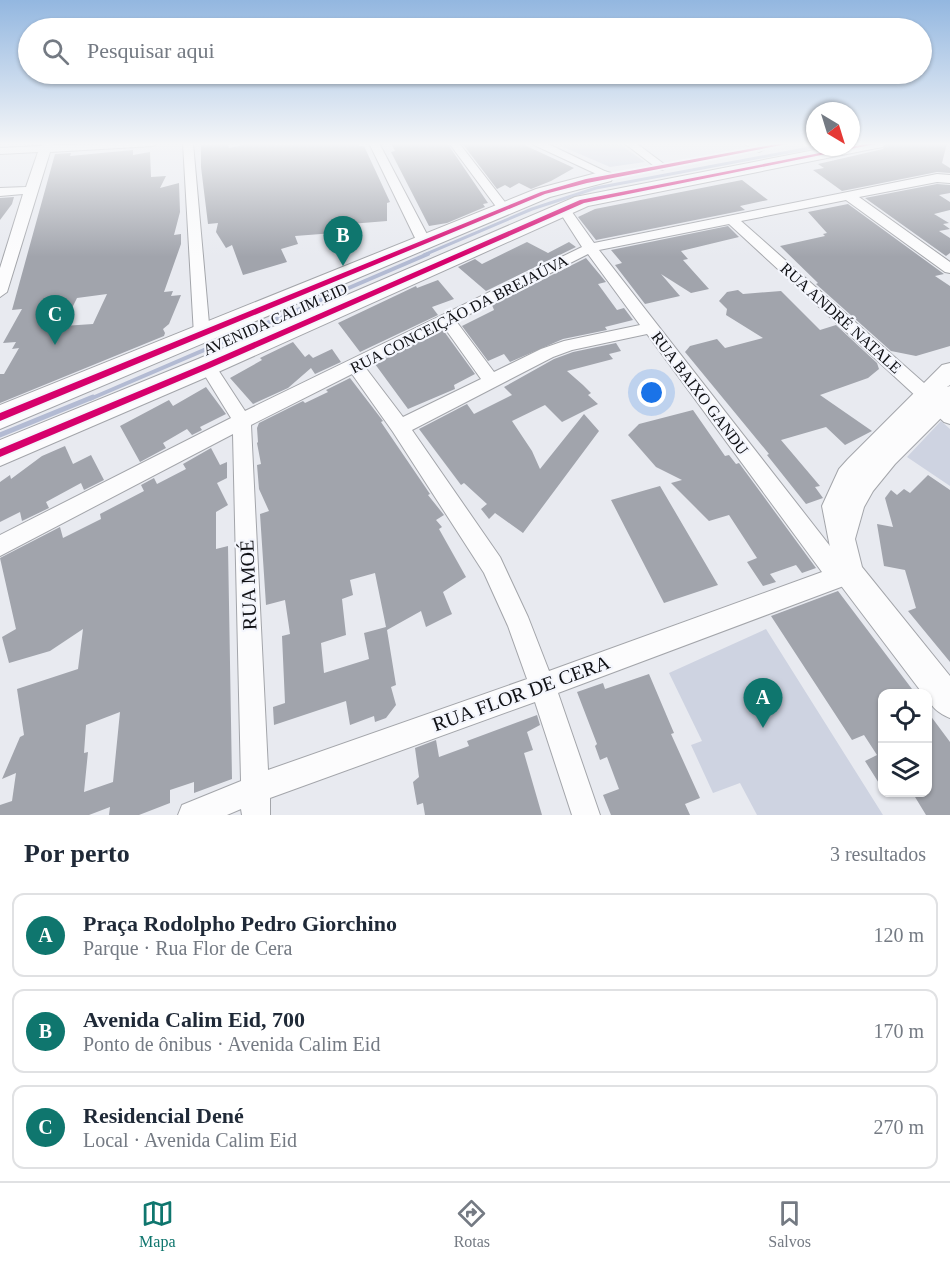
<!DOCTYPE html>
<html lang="pt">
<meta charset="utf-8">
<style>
body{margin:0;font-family:"Times New Roman",serif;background:#f2f2f3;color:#1f2937}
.controls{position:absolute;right:18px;bottom:18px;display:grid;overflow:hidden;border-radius:12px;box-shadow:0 2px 4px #0004}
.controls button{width:54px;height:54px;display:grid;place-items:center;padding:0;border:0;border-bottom:2px solid #e0e1e3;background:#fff;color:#1f2937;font:30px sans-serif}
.compass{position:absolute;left:806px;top:102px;width:54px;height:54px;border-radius:50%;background:#fff;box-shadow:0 2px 4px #0004;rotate:142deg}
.you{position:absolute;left:652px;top:393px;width:21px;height:21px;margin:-15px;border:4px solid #fff;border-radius:50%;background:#1a73e8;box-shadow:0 0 0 9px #1a73e833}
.badge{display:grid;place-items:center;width:39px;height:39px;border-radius:50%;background:#0f766e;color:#fff;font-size:20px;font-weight:700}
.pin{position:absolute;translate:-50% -50px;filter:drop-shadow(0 2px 3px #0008)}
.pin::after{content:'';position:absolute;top:32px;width:21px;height:18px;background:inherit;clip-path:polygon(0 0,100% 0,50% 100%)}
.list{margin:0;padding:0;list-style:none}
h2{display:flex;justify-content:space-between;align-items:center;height:78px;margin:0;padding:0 24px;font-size:26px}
h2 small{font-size:20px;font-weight:400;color:#747a83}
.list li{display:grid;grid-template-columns:39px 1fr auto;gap:18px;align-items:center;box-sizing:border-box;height:84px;margin:0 12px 12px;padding:0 12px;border:2px solid #e0e1e3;border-radius:12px}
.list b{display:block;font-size:22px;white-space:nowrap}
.list p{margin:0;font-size:20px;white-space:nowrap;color:#747a83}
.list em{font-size:20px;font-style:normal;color:#747a83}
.icon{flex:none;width:33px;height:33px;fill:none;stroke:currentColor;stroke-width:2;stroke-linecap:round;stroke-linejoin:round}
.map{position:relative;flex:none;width:950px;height:815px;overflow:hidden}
.search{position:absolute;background:#fff;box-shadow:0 2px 4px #0004;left:18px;right:18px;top:18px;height:66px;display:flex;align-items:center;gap:15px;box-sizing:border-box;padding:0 21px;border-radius:33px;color:#747a83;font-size:22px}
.sheet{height:366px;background:#fff}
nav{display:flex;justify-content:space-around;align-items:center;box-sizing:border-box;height:84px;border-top:2px solid #e0e1e3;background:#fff;font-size:16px;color:#747a83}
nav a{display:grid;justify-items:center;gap:3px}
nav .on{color:#0f766e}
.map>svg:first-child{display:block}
</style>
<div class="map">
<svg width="950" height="815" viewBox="0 0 950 815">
<rect width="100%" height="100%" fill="#e8eaf0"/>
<path fill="#ced3e1" d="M554 143H618L645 162 610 167Z
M941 421 950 429V486L907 457Z
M766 629 883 815H757L740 783 713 793 691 745 702 741 669 673Z"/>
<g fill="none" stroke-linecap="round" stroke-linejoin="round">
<path stroke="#b3bbd3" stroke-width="3" d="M424 255 532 209 596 188 815 147"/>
<path stroke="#b3bbd3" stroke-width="4" d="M90 399 428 254"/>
<path stroke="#b3bbd3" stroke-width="5" d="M0 435 93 397"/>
</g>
<path fill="#a1a4ac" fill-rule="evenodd" d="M253 143H273V145L358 143 359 146H364L390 202 387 203V221L338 225 334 233 295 236 298 244 281 249 287 262 243 275 232 245 226 248 216 232 218 223 208 224 201 167V145L228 144 229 148Z
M391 143H447L488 203 483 204 485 207 447 223 429 226 391 152 395 151Z
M462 143H520L574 168 551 181 531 189 519 183 510 188 505 185 497 189Z
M888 143H947L942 163 950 168V173L937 172 842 191 813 170 824 168 818 164 883 149Z
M133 150V155L150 152 151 177 166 176 160 188 179 183 180 212 174 235 181 234V244L164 292 173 291 171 296 181 295 169 324 163 329 165 333 164 336 0 403V374H4L19 348 12 349 16 342 3 343 22 309 12 310 55 154 71 153 70 156ZM107 294 93 324 63 326 77 298Z
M742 180 768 200 740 206 745 210 596 240 578 217 595 209Z
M937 184 950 185V193L939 195 950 202V210L934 214 949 223 943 224 950 229 939 231 950 238V253L946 256 865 198Z
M14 197 12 204 0 220V198Z
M848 204 944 274 935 276 950 286V346L916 356 891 351 816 284 818 283 780 246 825 236 823 234 827 233 808 212Z
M728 226 739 237 681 251 688 259 683 260 709 289 691 293 661 274 680 296 645 304 615 265 622 263 611 250Z
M527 242 548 253 569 242 576 247 486 291 458 267 475 259 482 264Z
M586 258 606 282 598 284 617 310 624 308 633 320 605 327 607 330 563 339 510 362 504 354 488 361 462 326 494 310 492 305Z
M438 280 454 299 432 307 438 315 360 352 338 323 416 286 417 288Z
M738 290 743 294 781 291 820 330 836 325 877 363 879 369 868 378 820 395 872 431 845 445 826 427 781 440 820 486 815 487 823 498 806 504 767 455 769 454 685 352 690 346 717 339 725 348 763 338 726 315 727 309 719 301 727 292Z
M443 330 475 374 454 385 455 389 408 409 375 364Z
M293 342 305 357 309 354 313 358 332 349 341 362 315 374 311 368 288 388 253 404 230 378 262 360 260 358Z
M616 343 621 351 609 354 613 359 567 371 583 385 591 393 588 395 598 404 562 422 545 405 512 421 532 451 540 469 584 414 599 431 523 533 495 513 489 519 481 509 487 504 464 483 461 485 419 429 467 404 474 414 512 395 504 387 554 359 573 352Z
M350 378 383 421 381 422 430 494 428 495 444 515 436 520 442 527 439 529 466 577 443 592 452 614 426 627 421 611 387 630 396 685 391 687 396 705 386 718 375 722 374 716 350 725 346 701 274 725 273 707 285 703 282 636 290 634 285 600 266 605 260 514 269 511 259 489 257 465 261 464 257 443 258 442 257 428 259 423 303 401 305 403 328 392 326 390ZM375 573 386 627 364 633 369 659 324 673 321 643 346 635 342 599 353 595 350 580Z
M206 387 226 414 200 427 202 430 192 435 187 429 163 443 166 448 140 462 120 426 169 400 173 406Z
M693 410 725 456 729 455 736 464 739 463 816 568 802 573 796 565 770 574 776 582 763 586 747 562 757 558 729 515 709 521 671 483 682 480 656 467 628 435 639 424Z
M65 446 73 464 91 455 104 480 84 490 81 483 46 502 49 508 22 521 20 512 0 522V482L10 475 11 479 42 456Z
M211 448 220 465 227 462V478L217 483 228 505 216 512V549L228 546 232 779 194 793V782L170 790V803L139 815H109L110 807 89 815H0V805L12 801 16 773 2 779 20 737 24 735 17 689 78 669 83 629 50 651 9 663 2 637 16 629 0 558 60 527 63 538 101 519 100 514 144 491 141 485 154 478 157 484 186 469 183 464ZM120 712 113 782 84 792 88 752 84 753 86 725Z
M928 475 950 490V662L908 611 916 608 905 570 884 566 877 524 893 527 885 498 891 490 897 495 904 489 910 493Z
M660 486 718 585 664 603 611 500Z
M838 591 915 693H882V788L865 761 877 755 864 735 852 740 771 616Z
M649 674 674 733 671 734 700 798 685 804 690 815H611L603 795 619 789 607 757 600 760 595 746 597 744 577 692 603 683 605 689Z
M927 711 950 742V815H926L912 792H927Z
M537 715 540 725 527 732 533 750 524 753 542 815H425L423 803 417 805 413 782 419 777 415 748 436 740 439 757 469 746 467 741Z"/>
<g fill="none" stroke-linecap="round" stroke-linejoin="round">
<defs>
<path id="minor" d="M43 143H53V145L158 143 153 146 50 152 7 292 0 297V268L23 194 0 196V188L26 187 38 152 0 154V148L41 146Z
M183 143H193L210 335 208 339H196L194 335Z
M369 143H379L431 242 429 245H419L417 242Z
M449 143H459L508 206 510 209 508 212H500Z
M533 143H546L615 176 609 180 605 178 534 145Z
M624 143H636L668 167 662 170 658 169Z
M743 143H755L765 149 759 152Z
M937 174 950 175V183L937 182 859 197 950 262V273L945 272 846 200 741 221 950 406V424L944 422 729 224 599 250 844 564 849 562 857 565 860 573 857 581 849 584 558 693 600 815H572L535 702 270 798V815H242L241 809 227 815H178L182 805 241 781 233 434 0 556V535L231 418 199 366 201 362 207 360 213 362 245 411 582 247 557 208 559 205H567L594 243ZM588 254 640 325 564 341 541 349 494 372 456 321ZM444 327 481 379 403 417 365 367ZM647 334 822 572 549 671 528 617 500 557 412 430 553 357 572 350ZM352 374 393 432 484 573 508 626 527 679 268 770 251 425Z"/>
<path id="tertiary" d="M950 363V385L947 387 950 386V409L895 464 873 491 864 507 855 539 862 567 950 676V718C940 714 928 706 928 694H923L839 583 835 573 822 506 839 469 848 459 942 365Z"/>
<path id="primary" d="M851 143H886L883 147 877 148 588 206 216 373 0 466V440L198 359 575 197 830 147H851Z
M604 171 611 173 613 177 611 181 550 197 0 429V405L536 189Z"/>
</defs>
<use href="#minor" stroke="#a3a5aa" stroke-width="2"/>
<use href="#tertiary" stroke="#a3a5aa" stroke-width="2"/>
<use href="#primary" stroke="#a3a5aa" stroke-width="2"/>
<use href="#minor" fill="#fcfcfd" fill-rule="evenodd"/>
<use href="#tertiary" fill="#fcfcfd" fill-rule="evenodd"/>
<use href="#primary" fill="#fcfcfd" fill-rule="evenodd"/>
<defs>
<path id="cycleway" d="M782 143H792L587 183 545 194 0 421V413L541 192 586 179Z
M871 143H880L584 203 210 368 0 457V449L204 364 580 200Z"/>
</defs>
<use href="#cycleway" stroke="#f4f6fd" stroke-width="4"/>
<use href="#cycleway" fill="#d6006c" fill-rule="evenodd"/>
</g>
<linearGradient id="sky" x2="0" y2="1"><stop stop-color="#93b7e0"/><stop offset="0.56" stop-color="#f5f6f8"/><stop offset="1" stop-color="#f5f6f8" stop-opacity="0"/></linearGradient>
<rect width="950" height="257" fill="url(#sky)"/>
<g text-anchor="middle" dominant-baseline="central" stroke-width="4.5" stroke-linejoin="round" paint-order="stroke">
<g font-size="16" fill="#101115" stroke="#f4f6fd">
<text transform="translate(459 314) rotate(-27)">RUA CONCEIÇÃO DA BREJAÚVA</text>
<text transform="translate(841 318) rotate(42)">RUA ANDRÉ NATALE</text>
<text transform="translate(275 319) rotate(-24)">AVENIDA CALIM EID</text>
<text transform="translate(700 393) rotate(53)">RUA BAIXO GANDU</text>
</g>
<g font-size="20" fill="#101115" stroke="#f4f6fd">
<text transform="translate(248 585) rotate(-92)">RUA MOÉ</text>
<text transform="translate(521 693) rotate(-20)">RUA FLOR DE CERA</text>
</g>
</g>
</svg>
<div class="controls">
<button><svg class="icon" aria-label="locate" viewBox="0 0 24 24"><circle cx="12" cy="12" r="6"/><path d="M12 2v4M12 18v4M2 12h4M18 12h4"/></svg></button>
<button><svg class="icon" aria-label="layers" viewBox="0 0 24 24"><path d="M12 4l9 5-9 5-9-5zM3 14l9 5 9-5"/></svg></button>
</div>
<svg class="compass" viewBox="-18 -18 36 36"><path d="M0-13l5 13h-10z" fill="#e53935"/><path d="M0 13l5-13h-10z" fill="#747a83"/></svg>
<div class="you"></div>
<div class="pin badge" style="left:763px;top:728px">A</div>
<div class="pin badge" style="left:343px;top:266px">B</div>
<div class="pin badge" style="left:55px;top:345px">C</div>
<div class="search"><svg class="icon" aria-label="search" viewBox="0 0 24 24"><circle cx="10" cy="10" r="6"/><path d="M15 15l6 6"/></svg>Pesquisar aqui</div>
</div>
<section class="sheet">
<h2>Por perto<small>3 resultados</small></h2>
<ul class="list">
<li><span class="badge">A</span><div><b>Praça Rodolpho Pedro Giorchino</b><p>Parque · Rua Flor de Cera</p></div><em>120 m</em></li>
<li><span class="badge">B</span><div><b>Avenida Calim Eid, 700</b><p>Ponto de ônibus · Avenida Calim Eid</p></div><em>170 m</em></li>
<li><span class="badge">C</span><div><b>Residencial Dené</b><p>Local · Avenida Calim Eid</p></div><em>270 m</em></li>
</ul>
</section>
<nav>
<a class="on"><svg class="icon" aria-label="map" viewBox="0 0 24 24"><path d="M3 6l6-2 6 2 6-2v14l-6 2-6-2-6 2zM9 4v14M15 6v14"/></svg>Mapa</a>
<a><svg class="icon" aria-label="directions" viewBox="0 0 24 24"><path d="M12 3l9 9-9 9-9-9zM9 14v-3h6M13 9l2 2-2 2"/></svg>Rotas</a>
<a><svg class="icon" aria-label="saved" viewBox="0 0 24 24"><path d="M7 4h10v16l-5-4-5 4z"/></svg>Salvos</a>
</nav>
